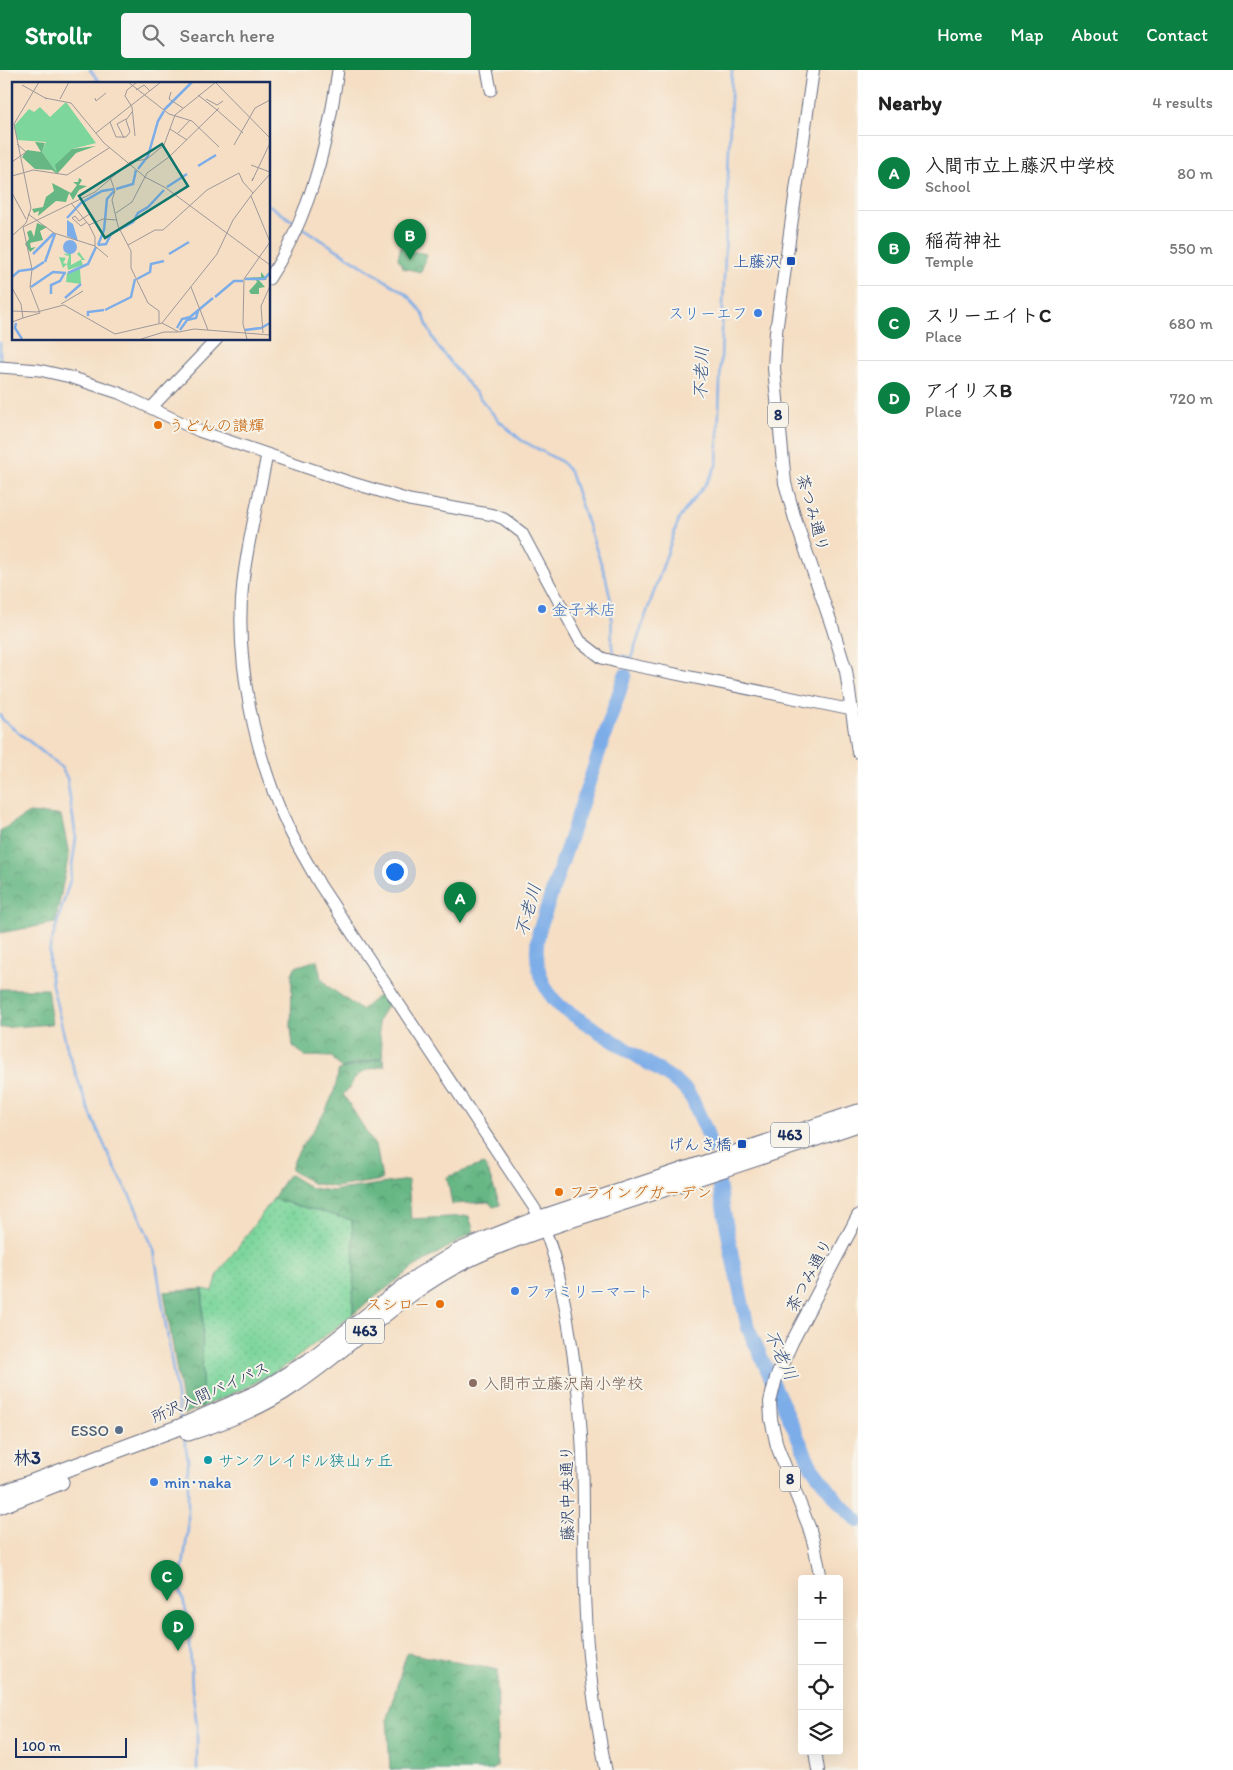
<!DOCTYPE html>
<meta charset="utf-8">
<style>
body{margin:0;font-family:Itim,"Klee One",sans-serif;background:#f6f6f6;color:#222}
.controls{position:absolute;right:15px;bottom:15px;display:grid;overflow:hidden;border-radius:5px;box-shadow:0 5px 20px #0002}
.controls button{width:45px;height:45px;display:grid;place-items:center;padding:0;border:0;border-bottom:1px solid #e0e0e0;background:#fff;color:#222;font:25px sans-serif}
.scale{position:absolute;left:15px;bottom:12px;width:112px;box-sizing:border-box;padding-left:5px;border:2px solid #1b2f5e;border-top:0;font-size:14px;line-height:18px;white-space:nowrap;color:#1b2f5e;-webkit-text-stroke:4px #f7f3e8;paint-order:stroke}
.you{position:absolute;left:394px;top:801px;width:18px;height:18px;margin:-12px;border:4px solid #fff;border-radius:50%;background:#1a73e8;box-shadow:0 0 0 8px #1a73e833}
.badge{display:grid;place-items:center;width:32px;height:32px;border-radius:50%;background:#0b8043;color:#fff;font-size:16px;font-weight:700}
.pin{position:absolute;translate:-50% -41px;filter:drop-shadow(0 1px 2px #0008)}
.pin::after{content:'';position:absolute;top:26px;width:18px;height:15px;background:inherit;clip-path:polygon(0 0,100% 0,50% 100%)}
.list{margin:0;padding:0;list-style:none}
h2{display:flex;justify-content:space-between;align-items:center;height:65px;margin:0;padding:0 20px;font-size:21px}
h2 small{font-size:16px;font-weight:400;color:#767676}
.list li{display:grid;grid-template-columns:32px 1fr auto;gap:15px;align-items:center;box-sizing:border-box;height:75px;padding:0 20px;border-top:1px solid #e0e0e0}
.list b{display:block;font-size:19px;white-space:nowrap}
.list p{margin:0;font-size:16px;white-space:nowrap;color:#767676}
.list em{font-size:16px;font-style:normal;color:#767676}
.icon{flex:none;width:28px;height:28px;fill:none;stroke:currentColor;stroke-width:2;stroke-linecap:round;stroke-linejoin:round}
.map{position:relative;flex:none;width:858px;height:1700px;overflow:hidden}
header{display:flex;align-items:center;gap:30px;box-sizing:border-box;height:70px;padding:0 25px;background:#0b8043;color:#fff}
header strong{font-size:24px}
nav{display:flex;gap:28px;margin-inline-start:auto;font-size:18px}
.search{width:350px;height:45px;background:#f6f6f6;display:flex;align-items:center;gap:12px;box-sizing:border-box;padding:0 18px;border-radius:5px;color:#767676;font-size:19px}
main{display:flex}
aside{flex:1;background:#fff}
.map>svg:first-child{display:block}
</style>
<header>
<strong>Strollr</strong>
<div class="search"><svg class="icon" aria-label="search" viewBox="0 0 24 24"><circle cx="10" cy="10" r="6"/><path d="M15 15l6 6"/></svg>Search here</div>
<nav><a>Home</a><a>Map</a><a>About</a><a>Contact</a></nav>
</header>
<main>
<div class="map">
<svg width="858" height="1700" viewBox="0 0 858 1700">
<defs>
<pattern id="grass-dots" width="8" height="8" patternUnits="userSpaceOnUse" patternTransform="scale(1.25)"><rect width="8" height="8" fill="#7dd69c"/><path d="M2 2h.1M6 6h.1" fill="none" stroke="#6bb889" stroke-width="1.8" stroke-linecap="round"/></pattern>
<pattern id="forest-crowns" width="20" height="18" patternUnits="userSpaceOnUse" patternTransform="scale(1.25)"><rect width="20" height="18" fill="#66b784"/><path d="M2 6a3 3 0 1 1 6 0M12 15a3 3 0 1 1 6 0" fill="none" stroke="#53956f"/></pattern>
</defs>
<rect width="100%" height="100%" fill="#f7f3e8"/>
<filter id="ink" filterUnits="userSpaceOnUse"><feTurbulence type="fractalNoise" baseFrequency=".02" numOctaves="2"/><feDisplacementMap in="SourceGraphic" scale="10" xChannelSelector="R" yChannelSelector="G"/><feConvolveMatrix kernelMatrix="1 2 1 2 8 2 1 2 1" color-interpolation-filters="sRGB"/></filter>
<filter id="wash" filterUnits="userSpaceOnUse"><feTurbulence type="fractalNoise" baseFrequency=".0096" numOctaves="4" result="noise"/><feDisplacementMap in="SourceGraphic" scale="20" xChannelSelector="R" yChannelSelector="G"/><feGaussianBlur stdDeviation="1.12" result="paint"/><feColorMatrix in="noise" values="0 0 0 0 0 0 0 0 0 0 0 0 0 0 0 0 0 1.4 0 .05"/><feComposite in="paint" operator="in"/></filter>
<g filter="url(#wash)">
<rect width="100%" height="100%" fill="#f5dec3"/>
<path fill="url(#grass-dots)" stroke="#4c827d" d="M273 1129 352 1150 354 1194 353 1244 287 1295 245 1318 202 1337 203 1219 213 1221 218 1204Z"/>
<path fill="url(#forest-crowns)" stroke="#407371" d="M401 176 410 181 427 184 421 202 403 198 398 188Z
M29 743 61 745 69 784 55 853 0 863V761Z
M317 890 321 908 329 917 361 940 382 923 385 924 388 933 378 952 383 987 341 998 332 987 305 986 293 976 291 958 292 904 295 897Z
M0 919H47L52 954 0 958Z
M383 988 385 996C375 998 362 1000 355 1008 350 1015 352 1017 343 1024L377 1079 382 1110 335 1117 312 1113 291 1100C294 1087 302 1075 310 1065 323 1046 337 1024 338 1000Z
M483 1094 486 1096 500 1135 493 1137 489 1132 452 1134 447 1107Z
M290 1105 311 1118 332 1121 408 1110 411 1149 469 1146 474 1162 414 1197 353 1244 354 1194 352 1150 273 1129 287 1106Z
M203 1219 202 1337 184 1344 164 1222Z
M407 1583 498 1600 497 1696 491 1700H390L387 1648Z"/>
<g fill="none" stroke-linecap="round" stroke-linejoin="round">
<path stroke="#7dade8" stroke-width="2.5" d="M90 0 101 14
M269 135 294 152
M301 157 405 223 414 232 423 244 429 260 438 277 498 350 521 370 562 392 570 402 606 508 611 531 612 577 614 582
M0 273V294
M623 586 631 588 679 449C691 429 709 415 717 393L732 0
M0 645 3 650 61 697 67 708 76 768 70 810 50 877 49 893 52 915 68 982 88 1038 110 1088 135 1136 154 1180 181 1352
M184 1367 188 1390V1459L180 1519 189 1552 192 1619 197 1656V1700"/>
<path stroke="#7dade8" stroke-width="14" d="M625 605 539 861C533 889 539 917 561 937L671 1008 686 1020 692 1029 706 1060 711 1078
M719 1114 732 1186 748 1258 811 1396 841 1435 858 1451"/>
</g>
</g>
<g filter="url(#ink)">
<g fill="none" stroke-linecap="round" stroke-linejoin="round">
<defs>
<path id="secondary" d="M487 0 491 20
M269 209C310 147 328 73 338 0
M0 297 39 300 70 307 119 323 199 361 346 411 409 430 494 445 504 449 522 463 580 571 602 588 617 592 852 640
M151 338 217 269
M267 385C259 427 248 469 243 512 234 591 255 687 289 759 298 778 310 797 320 815L535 1139C551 1168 559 1203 565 1236 575 1290 582 1346 583 1402 584 1446 583 1490 585 1535 587 1590 595 1645 606 1700"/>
<path id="primary" d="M813 0 776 262 774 298 785 413 795 449 832 556 846 601 858 682
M821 1509 814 1474 809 1457 777 1376 771 1349 770 1332 776 1308 792 1272 858 1146
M815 1681 818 1700"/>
<path id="highway" d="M188 1363C224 1352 263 1337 294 1315 353 1276 401 1222 465 1191 516 1166 571 1150 625 1132 702 1106 780 1081 858 1054
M0 1424 177 1358 259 1322 309 1291 418 1206 459 1181 487 1169 540 1148 858 1042
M0 1436 61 1412"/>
</defs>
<use href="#secondary" stroke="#676c81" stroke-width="13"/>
<use href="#primary" stroke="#676c81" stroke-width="14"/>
<use href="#highway" stroke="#676c81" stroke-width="17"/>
<use href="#secondary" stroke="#fff" stroke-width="11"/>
<use href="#primary" stroke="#fff" stroke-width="12"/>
<use href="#highway" stroke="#fff" stroke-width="15"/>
</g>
</g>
<g fill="#1a4fb4" stroke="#f7f3e8" stroke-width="2">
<rect x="786" y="186" width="10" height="10" rx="2.5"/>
<rect x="737" y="1069" width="10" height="10" rx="2.5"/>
</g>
<g fill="#3f7fe0" stroke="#f7f3e8" stroke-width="2">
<circle cx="758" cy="243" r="5"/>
<circle cx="542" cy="539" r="5"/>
<circle cx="515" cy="1221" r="5"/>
<circle cx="154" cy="1412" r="5"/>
</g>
<g fill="#e8710a" stroke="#f7f3e8" stroke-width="2">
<circle cx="158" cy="355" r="5"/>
<circle cx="559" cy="1122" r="5"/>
<circle cx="440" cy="1234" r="5"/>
</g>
<circle fill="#8d6e63" stroke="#f7f3e8" stroke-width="2" cx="473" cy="1313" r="5"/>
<circle fill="#5c6f8a" stroke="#f7f3e8" stroke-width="2" cx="119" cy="1360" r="5"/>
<circle fill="#0f9aa8" stroke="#f7f3e8" stroke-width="2" cx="208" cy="1390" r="5"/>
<g text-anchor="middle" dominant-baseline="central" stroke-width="4" stroke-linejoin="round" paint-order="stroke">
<g fill="#f7f3e8" stroke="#5d6a87" stroke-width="1">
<rect x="768" y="332.5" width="20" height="25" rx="4"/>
<rect x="771" y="1052.5" width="38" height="25" rx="4"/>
<rect x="346" y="1248.5" width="38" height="25" rx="4"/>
<rect x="780" y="1396.5" width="20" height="25" rx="4"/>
</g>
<g font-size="15" font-weight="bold" fill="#1b2f5e">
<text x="778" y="345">8</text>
<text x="790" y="1065">463</text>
<text x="365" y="1261">463</text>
<text x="790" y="1409">8</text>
</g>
<g font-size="16" fill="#164399" stroke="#f7f3e8" text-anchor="end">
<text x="781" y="191">上藤沢</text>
<text x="732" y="1074">げんき橋</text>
</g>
<g font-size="16" fill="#366cbe" stroke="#f7f3e8" text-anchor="start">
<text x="748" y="243" text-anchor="end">スリーエフ</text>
<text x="552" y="539">金子米店</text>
<text x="525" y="1221">ファミリーマート</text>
<text x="164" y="1412">min･naka</text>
</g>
<g font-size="16" fill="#c56008" stroke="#f7f3e8" text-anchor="start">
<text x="168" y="355">うどんの讃輝</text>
<text x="569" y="1122">フライングガーデン</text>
<text x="430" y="1234" text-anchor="end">スシロー</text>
</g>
<g font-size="16" fill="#1b2f5e" stroke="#f7f3e8">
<text transform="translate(813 443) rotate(74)">茶つみ通り</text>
<text transform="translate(809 1205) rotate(-62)">茶つみ通り</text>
<text transform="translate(210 1322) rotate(-24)">所沢入間バイパス</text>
<text transform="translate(567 1423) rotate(-91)">藤沢中央通り</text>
</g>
<g font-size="16" fill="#785e54" stroke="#f7f3e8" text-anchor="start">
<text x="483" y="1313">入間市立藤沢南小学校</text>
</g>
<g font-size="16" fill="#4e5e75" stroke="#f7f3e8" text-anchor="end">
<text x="109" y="1360">ESSO</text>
</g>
<g font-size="16" fill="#0d838f" stroke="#f7f3e8" text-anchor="start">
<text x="218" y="1390">サンクレイドル狭山ヶ丘</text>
</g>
<g font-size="18" font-style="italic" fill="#385587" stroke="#f7f3e8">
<text transform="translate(701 303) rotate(-88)">不老川</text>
<text transform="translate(528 840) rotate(-74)">不老川</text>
<text transform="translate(781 1285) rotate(65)">不老川</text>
</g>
<g font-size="18" font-weight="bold" fill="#1b2f5e" stroke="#f7f3e8">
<text x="27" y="1388">林3</text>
</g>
</g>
<g transform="translate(12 12)">
<rect width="258" height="258" fill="#f5dec3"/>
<path d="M54 20 84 61 60 67 45 91 30 70 34 60 5 58 2 44 17 27 22 30 28 25 38 35ZM51 168 53 172 59 171V183L70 177 65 172 67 170 73 178H69L71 183 56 188 55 182 51 186 47 175 54 176 51 181 55 182 57 174 53 173Z" fill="#7dd69c"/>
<path d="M23 60 33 61 30 70 45 91 43 83 60 67 84 64 64 71 45 92 40 88 23 87 10 75 15 68 29 70ZM67 96 70 98 67 103 75 104 67 108 61 118 57 111 54 120 44 119 26 134 27 129 22 131 20 127 31 125 34 115 42 109 40 101 59 111 65 103 61 100H66ZM25 141 35 145 28 149 31 158 18 161 19 166 24 165 18 170 13 162 17 157 15 150 19 148 22 155ZM249 190 253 195 257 190 254 198 246 197 253 205 247 206V212H239L237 209 245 200 243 196H233L249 195Z" fill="#66b784"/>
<path d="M68 187 69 202 54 200 55 191Z" fill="#7dd69c"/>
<path d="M55 138 61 142 66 159 55 154ZM51 165a7 7 0 1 1 14 0a7 7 0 1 1-14 0Z" fill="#7dade8"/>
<path fill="none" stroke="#7dade8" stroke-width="2.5" d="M152 28 180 0M186 84 204 73M126 87 136 74 146 39 152 29M155 105 175 92M104 107 121 102 124 88M55 136 69 121 90 109 102 107M86 163 94 162 99 152 121 140 126 131 136 125 152 108M86 163 92 148 95 117 102 109M21 172 42 151M157 172 177 160M33 180 43 152M56 191 76 182 84 165M0 195 7 189 21 187 32 180M125 197 138 190 139 182 152 179M233 197H252L258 191M19 205 41 190 54 191M39 212V203L48 199 52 192M203 215 222 199H231M53 216 69 202M93 228 119 215 123 197M76 234V230L92 228M4 241 3 246 10 257M165 246 170 237 178 235 201 216M168 248 175 238 184 236 186 229M233 248 249 246 258 241"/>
<path fill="none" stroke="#9e989b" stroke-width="1" d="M116 0 157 32 180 39 207 65M203 0 258 56M10 3 35 17M124 8 132 3 138 9M159 10 157 17 171 26M186 13 205 28 207 26M33 16 59 21 92 61 133 95 154 106 258 183M83 16 84 19 94 11M48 17 57 0M194 17 205 23 211 19M98 40 104 55H114L118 50 114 38 120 30M158 47 175 58M84 51 149 0M166 51 178 38M123 54 120 25 113 14 115 8 125 0M112 56 105 42 114 37M222 63 243 26 258 18M0 80 14 70 5 62M239 83 258 90M0 94 21 88 55 93 97 66M98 95 103 109 100 118 106 144 119 169V186L136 221 147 229V241M241 96 240 99 258 61M0 111 14 137M241 111 258 92M239 114 258 160M59 121 77 143 83 155V164M104 131 120 120 135 91 157 75 205 28 231 51M16 132 42 151 83 164 96 175M75 140 69 144 60 136 63 134 67 139 79 131M77 143 91 137 105 138M11 145 83 110 118 80 135 77 152 63 163 33 204 0M0 154 14 141 19 126 2 42 27 0M116 163 143 148H151L195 108 227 91 231 100M179 205 196 248M0 206 9 222 11 236 0 240M49 222 71 209M0 229 25 230 52 223 103 252 150 241 167 250 182 247 258 253M11 236 28 231 18 205 20 187 11 145M150 241 205 172 221 138 241 111 231 100M251 251 249 224 258 204M129 257 152 250H166M235 257 231 242 232 197 258 160"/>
<path fill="#0f766e" fill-opacity="0.15" stroke="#0f766e" stroke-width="2.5" d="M150 62 176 104 93 156 67 114Z"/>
<rect width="258" height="258" fill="none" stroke="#1b2f5e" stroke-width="2.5"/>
</g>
</svg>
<div class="controls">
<button>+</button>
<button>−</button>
<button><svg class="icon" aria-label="locate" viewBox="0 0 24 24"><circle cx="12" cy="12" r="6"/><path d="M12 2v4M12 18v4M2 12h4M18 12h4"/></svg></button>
<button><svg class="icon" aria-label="layers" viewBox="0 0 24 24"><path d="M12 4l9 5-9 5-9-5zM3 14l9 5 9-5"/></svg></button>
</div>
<div class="scale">100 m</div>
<div class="you"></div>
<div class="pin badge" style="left:460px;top:853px">A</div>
<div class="pin badge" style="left:410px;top:190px">B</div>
<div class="pin badge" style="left:167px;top:1531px">C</div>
<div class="pin badge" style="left:178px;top:1581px">D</div>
</div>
<aside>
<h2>Nearby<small>4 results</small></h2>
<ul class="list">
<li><span class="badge">A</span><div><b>入間市立上藤沢中学校</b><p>School</p></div><em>80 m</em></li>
<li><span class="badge">B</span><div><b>稲荷神社</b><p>Temple</p></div><em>550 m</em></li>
<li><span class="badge">C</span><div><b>スリーエイトC</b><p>Place</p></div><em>680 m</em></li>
<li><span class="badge">D</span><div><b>アイリスB</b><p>Place</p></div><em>720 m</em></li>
</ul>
</aside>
</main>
